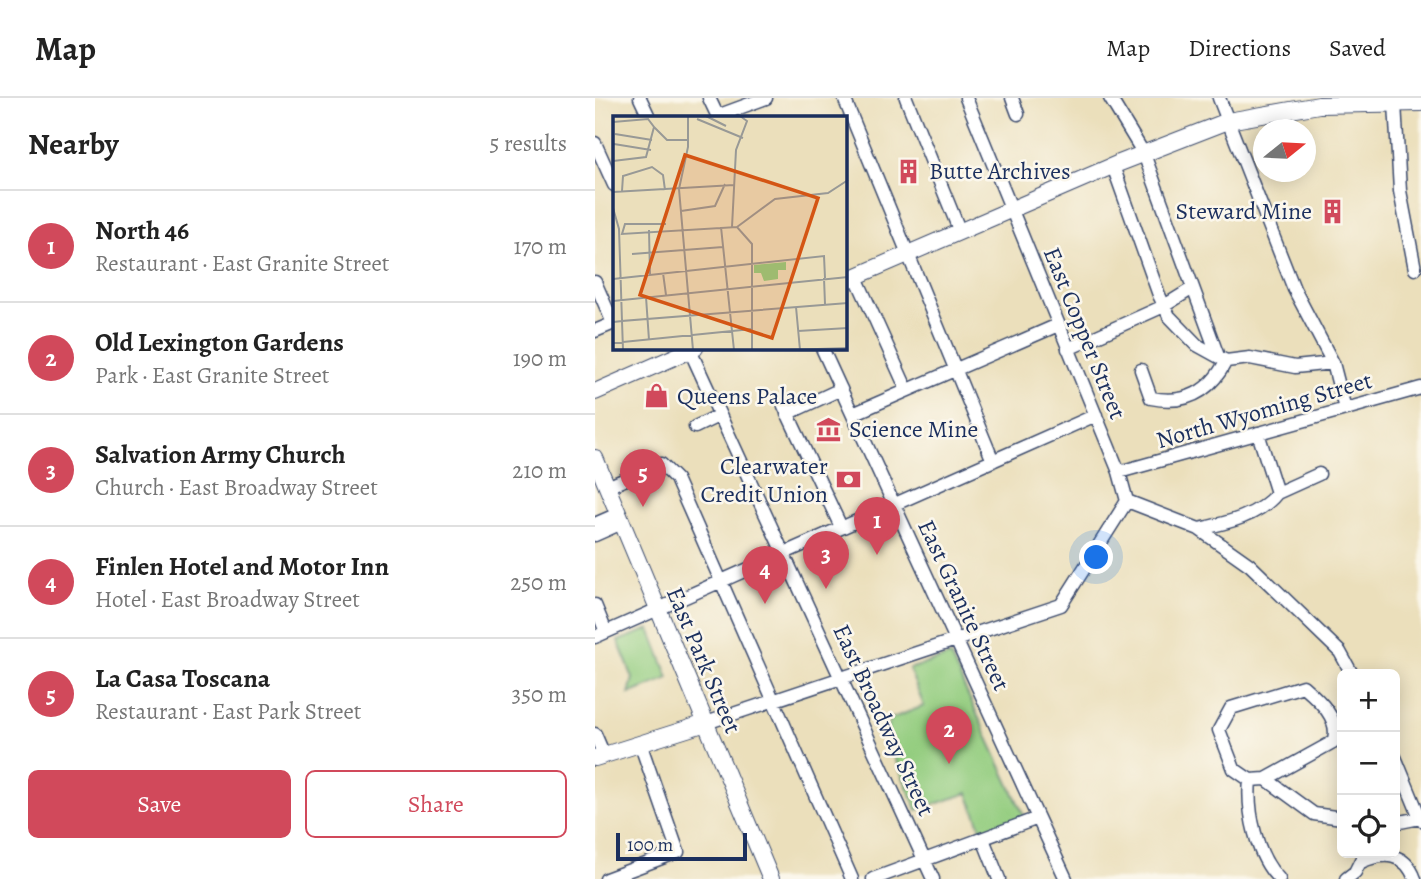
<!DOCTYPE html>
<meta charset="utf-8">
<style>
body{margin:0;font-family:Alegreya,serif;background:#f6f6f6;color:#222}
.controls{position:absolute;right:21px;bottom:21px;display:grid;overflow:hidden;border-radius:10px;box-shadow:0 4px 18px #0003}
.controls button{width:63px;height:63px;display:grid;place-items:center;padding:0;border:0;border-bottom:2px solid #e0e0e0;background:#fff;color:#222;font:35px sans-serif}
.compass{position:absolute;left:658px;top:21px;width:63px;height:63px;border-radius:50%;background:#fff;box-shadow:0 4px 18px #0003;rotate:72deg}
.scale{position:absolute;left:21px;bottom:18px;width:131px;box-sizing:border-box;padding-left:7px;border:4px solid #1b2f5e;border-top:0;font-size:19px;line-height:24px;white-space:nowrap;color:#1b2f5e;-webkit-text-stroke:5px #fbf7ec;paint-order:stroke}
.you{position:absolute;left:502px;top:460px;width:24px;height:24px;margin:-18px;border:5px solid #fff;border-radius:50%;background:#1a73e8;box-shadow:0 0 0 10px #1a73e833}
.badge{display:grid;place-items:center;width:46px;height:46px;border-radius:50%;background:#d1495b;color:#fff;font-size:23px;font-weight:700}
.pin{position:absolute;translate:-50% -58px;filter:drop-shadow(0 2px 4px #0008)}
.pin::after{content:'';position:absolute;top:37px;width:24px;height:21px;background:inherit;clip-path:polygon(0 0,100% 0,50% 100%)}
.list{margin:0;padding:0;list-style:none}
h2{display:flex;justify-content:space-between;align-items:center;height:91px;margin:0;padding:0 28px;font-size:30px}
h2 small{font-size:23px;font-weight:400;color:#767676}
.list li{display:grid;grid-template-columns:46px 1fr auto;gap:21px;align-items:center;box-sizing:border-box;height:112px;padding:0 28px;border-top:2px solid #e0e0e0}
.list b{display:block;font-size:26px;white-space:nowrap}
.list p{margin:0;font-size:23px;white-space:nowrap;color:#767676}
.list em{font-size:23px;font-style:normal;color:#767676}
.actions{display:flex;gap:14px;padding:21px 28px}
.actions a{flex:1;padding:16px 0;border:2px solid #d1495b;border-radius:10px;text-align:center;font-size:24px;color:#d1495b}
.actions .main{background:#d1495b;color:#fff}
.icon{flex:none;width:38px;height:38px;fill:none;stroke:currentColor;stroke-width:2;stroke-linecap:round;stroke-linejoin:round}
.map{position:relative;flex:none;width:826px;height:781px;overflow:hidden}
header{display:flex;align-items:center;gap:42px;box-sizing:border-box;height:98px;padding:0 35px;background:#fff;border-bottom:2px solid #e0e0e0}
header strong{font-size:33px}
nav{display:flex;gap:38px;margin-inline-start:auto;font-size:24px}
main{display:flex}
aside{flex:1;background:#fff}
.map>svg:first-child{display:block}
</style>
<header>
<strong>Map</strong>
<nav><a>Map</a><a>Directions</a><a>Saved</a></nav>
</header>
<main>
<aside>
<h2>Nearby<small>5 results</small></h2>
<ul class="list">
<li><span class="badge">1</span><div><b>North 46</b><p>Restaurant · East Granite Street</p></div><em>170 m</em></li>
<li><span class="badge">2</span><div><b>Old Lexington Gardens</b><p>Park · East Granite Street</p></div><em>190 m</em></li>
<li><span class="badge">3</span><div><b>Salvation Army Church</b><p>Church · East Broadway Street</p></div><em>210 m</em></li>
<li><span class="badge">4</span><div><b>Finlen Hotel and Motor Inn</b><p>Hotel · East Broadway Street</p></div><em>250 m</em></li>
<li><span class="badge">5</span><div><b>La Casa Toscana</b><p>Restaurant · East Park Street</p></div><em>350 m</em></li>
</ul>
<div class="actions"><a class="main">Save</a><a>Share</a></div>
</aside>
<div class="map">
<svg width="826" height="781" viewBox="0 0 826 781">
<rect width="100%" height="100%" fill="#fbf7ec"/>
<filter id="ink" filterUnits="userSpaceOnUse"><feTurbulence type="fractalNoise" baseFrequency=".0143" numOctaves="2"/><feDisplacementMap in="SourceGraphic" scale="14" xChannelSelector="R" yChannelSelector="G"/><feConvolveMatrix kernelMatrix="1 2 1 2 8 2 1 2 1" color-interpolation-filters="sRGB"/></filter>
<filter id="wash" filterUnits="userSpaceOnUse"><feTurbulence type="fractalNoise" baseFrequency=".00686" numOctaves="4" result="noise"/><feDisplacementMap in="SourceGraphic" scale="28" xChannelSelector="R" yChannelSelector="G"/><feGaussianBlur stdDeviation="1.57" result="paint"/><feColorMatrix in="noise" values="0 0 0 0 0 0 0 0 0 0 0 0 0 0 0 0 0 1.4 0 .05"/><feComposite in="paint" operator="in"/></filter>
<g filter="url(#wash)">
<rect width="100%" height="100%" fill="#ebdfbb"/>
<path fill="#94cd80" stroke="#587e6f" stroke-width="2" d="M55 531 74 580 34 596 38 580 23 543Z
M355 558 430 720 388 736 373 695 322 712 290 637 295 621 329 608 314 571Z"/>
</g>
<g filter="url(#ink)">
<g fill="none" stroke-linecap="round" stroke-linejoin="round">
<defs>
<path id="minor" d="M45 0 54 19
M114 0 123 19
M249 0 398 363
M311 0 365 134
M417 0 423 16
M515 0 549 56 623 258
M624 0 699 191 738 265 750 311
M800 5 805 93 820 171
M122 18 171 0
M0 45 19 87
M518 68 564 197 574 218 602 247 631 263 655 260 700 269 738 265
M261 179 312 292
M0 184 18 225
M0 233 19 225
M94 250 338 781
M227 250 471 781
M473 251 569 208 598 190
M546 272 556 300C591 307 615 294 631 263
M189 308 246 429
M192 316 246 291
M258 316 463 227
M100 329 125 317
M524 374 826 290
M12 389 66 366 81 381 257 781
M682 395 724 376
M532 403 604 431 655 467 745 554 757 576
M0 426 23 416
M604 431C632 425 664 418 682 395L663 335
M0 437 27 425
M0 507 11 534
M0 539 501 317
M111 625 466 507 532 403 524 374 371 0
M0 636 9 657
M800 659 826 722
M655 682 639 671 624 632 636 610 708 588C723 601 747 622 738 644L671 681
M800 725 825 720
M388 741 404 781
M766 764C789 754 810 754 820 781
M11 781 83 754 45 645
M278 781 443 720
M684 781C661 758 652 713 655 682L671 681 719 716 747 720
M751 781 760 774 769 756"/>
<path id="major" d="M250 183 522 66 633 23 724 7 826 5
M0 294 100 250
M0 360 176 781
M0 660 111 625"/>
</defs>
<use href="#minor" stroke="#3a496c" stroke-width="15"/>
<use href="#major" stroke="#3a496c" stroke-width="18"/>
<use href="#minor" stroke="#fff" stroke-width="12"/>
<use href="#major" stroke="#fff" stroke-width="16"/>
</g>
</g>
<defs>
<symbol id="building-bare" viewBox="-9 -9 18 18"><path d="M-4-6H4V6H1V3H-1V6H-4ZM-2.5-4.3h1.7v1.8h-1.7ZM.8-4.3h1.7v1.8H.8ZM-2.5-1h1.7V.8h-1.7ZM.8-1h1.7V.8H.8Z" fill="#d1495b" stroke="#fbf7ec" stroke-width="2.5" paint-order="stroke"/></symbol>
<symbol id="shop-bare" viewBox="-9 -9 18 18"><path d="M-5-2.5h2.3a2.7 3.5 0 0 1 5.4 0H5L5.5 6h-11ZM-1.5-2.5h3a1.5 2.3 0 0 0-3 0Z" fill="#d1495b" stroke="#fbf7ec" stroke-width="2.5" paint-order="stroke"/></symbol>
<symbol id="museum-bare" viewBox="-9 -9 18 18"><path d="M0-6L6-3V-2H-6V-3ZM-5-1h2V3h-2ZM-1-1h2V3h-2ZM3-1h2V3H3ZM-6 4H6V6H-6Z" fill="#d1495b" stroke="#fbf7ec" stroke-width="2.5" paint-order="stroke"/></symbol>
<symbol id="bank-bare" viewBox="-9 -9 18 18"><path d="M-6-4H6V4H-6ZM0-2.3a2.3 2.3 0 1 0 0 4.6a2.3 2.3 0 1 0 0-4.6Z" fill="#d1495b" stroke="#fbf7ec" stroke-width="2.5" paint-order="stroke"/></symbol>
</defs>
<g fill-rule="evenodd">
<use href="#building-bare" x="296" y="56" width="35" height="35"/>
<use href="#building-bare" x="720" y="96" width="35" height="35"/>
<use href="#shop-bare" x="44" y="280" width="35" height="35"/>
<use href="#museum-bare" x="216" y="314" width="35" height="35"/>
<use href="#bank-bare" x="236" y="364" width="35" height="35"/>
</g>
<g text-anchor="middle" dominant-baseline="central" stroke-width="5" stroke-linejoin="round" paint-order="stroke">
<g font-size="24" fill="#1b2f5e" stroke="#fbf7ec" text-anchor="start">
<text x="334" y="73">Butte Archives</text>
<text x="717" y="113" text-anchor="end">Steward Mine</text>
<text x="82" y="298">Queens Palace</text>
<text x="254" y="331">Science Mine</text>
<text x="233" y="368" text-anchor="end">Clearwater<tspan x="233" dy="28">Credit Union</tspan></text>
</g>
<g font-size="24" fill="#1b2f5e" stroke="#fbf7ec">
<text transform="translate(490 235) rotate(68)">East Copper Street</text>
<text transform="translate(669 312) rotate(-16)">North Wyoming Street</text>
<text transform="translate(369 507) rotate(65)">East Granite Street</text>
<text transform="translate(109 562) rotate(67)">East Park Street</text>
<text transform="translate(289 622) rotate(65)">East Broadway Street</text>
</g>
</g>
<g transform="translate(18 18)">
<rect width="234" height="234" fill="#ebdfbb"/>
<path d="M173 146V154H165V163L151 165 148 157H141V149Z" fill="#94cd80"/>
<path fill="none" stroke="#989996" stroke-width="2" d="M75 0V31L66 73 80 234M93 0 113 10M84 3 130 22M0 6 35 3 41 11 33 41 0 45M0 10V44M41 11 54 24H75M2 18 39 24M1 28 38 34M9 75 10 60 39 51 50 59 52 74M0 76 121 69M0 92 6 113 9 205 0 206M68 95 102 90 112 68M53 108H12L9 118 124 111 139 128V194M108 111 121 234M119 111 123 34 134 5 127 0M124 111 162 83 215 77 235 64M36 114 37 159M19 138 110 131M50 157 53 179M211 162 212 188M0 163 211 140 212 162M33 181 36 224M0 185 235 161M183 191 187 234M185 215 235 212M0 227 139 213M10 234 9 205 235 187M139 234V194M174 234 235 232"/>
<path fill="#d45514" fill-opacity="0.15" stroke="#d45514" stroke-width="3.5" d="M72 39 205 82 159 222 27 179Z"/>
<rect width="234" height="234" fill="none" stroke="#1b2f5e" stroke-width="3.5"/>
</g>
</svg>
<div class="controls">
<button>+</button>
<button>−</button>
<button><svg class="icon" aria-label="locate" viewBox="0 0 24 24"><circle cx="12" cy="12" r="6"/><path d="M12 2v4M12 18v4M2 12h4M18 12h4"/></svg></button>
</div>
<svg class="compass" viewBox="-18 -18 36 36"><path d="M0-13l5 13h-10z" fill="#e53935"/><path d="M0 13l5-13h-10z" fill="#767676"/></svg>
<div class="scale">100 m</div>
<div class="you"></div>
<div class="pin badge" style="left:282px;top:457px">1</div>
<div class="pin badge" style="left:354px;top:666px">2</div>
<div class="pin badge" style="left:231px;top:491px">3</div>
<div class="pin badge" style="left:170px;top:506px">4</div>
<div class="pin badge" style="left:48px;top:409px">5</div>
</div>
</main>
